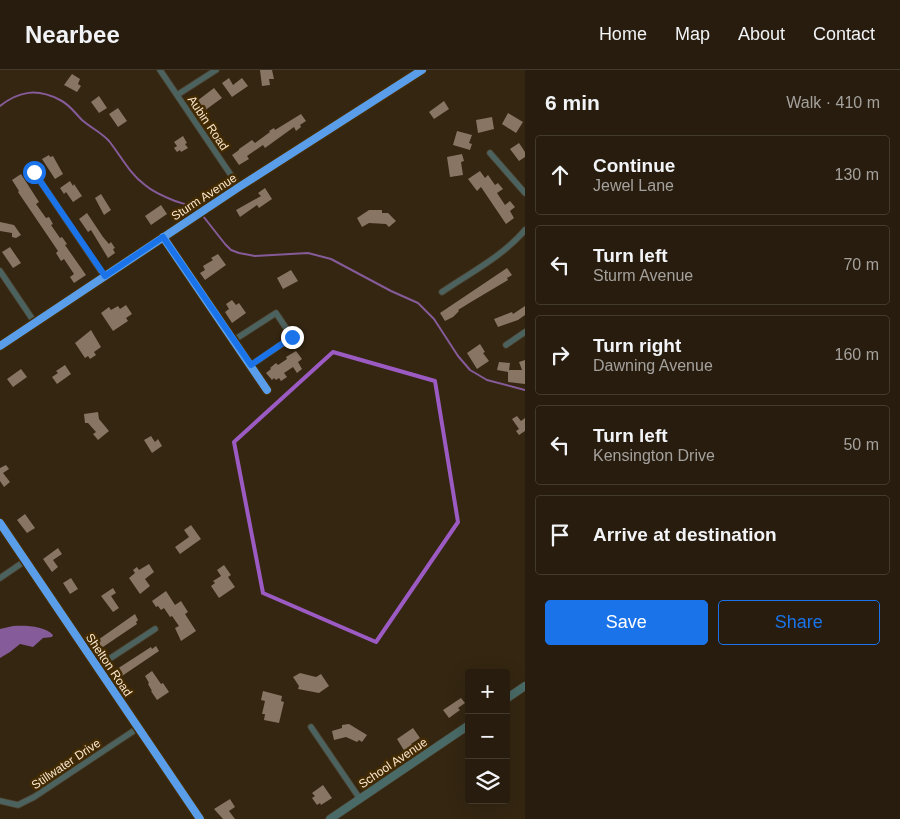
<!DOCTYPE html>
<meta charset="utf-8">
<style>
body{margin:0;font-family:Arial,sans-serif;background:#2f2516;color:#f1f3f6}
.controls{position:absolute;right:15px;bottom:15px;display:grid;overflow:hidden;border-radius:5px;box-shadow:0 5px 20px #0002}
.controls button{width:45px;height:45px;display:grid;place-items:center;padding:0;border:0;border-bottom:1px solid #433a2e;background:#271c0d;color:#f1f3f6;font:25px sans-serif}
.stop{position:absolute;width:15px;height:15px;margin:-11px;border:4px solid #1a73e8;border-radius:50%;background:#fff}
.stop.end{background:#1a73e8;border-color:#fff;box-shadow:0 1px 5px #0008}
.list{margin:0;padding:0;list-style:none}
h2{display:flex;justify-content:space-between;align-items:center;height:65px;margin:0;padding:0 20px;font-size:21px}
h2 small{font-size:16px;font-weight:400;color:#a4a19d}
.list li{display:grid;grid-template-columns:32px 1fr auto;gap:15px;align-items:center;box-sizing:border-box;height:80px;margin:0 10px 10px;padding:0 10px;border:1px solid #433a2e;border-radius:5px}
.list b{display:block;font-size:19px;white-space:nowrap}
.list p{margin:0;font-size:16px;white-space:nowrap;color:#a4a19d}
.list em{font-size:16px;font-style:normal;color:#a4a19d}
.actions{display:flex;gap:10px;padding:15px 20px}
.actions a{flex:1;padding:11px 0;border:1px solid #1a73e8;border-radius:5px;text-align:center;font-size:18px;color:#1a73e8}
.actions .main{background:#1a73e8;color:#fff}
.icon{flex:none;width:28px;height:28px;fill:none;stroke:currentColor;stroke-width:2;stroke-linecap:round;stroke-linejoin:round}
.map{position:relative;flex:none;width:525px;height:749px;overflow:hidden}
header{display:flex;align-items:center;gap:30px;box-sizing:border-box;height:70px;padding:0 25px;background:#271c0d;border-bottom:1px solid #433a2e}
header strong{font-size:24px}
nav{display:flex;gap:28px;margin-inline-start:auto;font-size:18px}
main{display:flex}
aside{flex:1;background:#271c0d}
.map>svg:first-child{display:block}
</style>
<header>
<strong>Nearbee</strong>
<nav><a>Home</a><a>Map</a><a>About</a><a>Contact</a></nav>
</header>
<main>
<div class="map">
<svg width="525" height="749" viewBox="0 0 525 749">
<rect width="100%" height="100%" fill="#342611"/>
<path fill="#865b99" d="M13 556C26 555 45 556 53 565L52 567 43 568 33 577 20 574 10 582 0 588V559Z"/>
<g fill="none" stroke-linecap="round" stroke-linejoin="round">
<path stroke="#865b99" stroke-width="2" d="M0 36C19 21 37 18 60 30 69 34 75 43 82 50 91 58 101 62 109 71 121 86 129 103 145 115 153 122 165 127 175 131 183 134 189 134 196 139
M203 146 225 174 231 180 239 183 255 186 308 183 331 189 391 221 418 233 434 249 458 286 470 300 487 310 525 320"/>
</g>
<path fill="#897563" d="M260 0H272L274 9H269L270 15 262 16Z
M72 4 80 9 78 14 81 16 77 22 64 15Z
M229 8 233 15 242 8 248 16 232 27 222 13Z
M214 18 222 28 204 41 197 31Z
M99 26 107 38 99 43 91 32Z
M444 31 449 39 434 49 429 42Z
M118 38 127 51 118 57 109 44Z
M508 43 523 52 516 63 502 54Z
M301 44 306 51 300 55 301 57 296 61 294 57 265 78 263 75 247 86 249 89 239 95 232 85 239 80V79L252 70 255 73 270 62 269 61 274 58 275 60Z
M492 47 494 59 478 63 476 50Z
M457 61 472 65 469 73 472 74 470 80 453 75Z
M183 66 187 73 185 74 188 78 181 82 180 80 177 82 174 78 177 76 174 72Z
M519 73 525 82V87L519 91 510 79Z
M462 84 464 91 461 92 463 105 450 107 447 87Z
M49 85 50 87 53 86 63 104 55 109 42 89Z
M480 101 485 108 488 105 495 115 498 113 503 119 497 123 505 135 510 131 515 137 510 141 514 148 506 154 481 117 477 121 468 109Z
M21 104 39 132 36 134 46 148 49 147 53 154 51 155 60 168 62 167 67 174 65 175 86 205 74 213 70 207 74 204 64 189 61 191 56 183 58 181 18 122 19 121 12 110Z
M70 111 73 116 74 114 82 126 73 132 66 122 64 124 60 118Z
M265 118 272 129 259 138 257 135 240 147 236 140 261 126 258 123Z
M101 124 111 140 104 145 95 128Z
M161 135 167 144 151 155 145 146Z
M369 140H382V143H388L396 151 389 157 386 154 369 153 362 157 357 148Z
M87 143 103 167 109 174 111 172 115 178 113 179 115 183 108 188 91 160 88 162 79 149Z
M0 152 14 155 21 165 16 168 12 167V163L0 161Z
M10 177 21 193 13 198 2 182Z
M218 184 226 195 205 210 200 203 205 200 203 196 213 190 211 188Z
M507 198 512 205 507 208 508 210 471 232 458 240 459 241 453 247 445 251 440 243Z
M291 200 298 211 283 219 277 208Z
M232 230 236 235 239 233 246 243 232 253 225 242 229 239 226 234Z
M126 235 132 244 126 248 128 251 113 261 101 243 109 237 111 240 118 236 120 239Z
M525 236V245L518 250 498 257 494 249 512 242 513 244Z
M91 260 101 277 94 282 96 285 90 289 88 286 85 288 75 273Z
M480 274 485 282 483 283 489 291 477 299 467 283Z
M296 281 302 289 298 292 302 299 297 303 293 297 284 303 287 307 281 311 279 308 276 310 274 308 272 310 266 303 271 299 270 298 276 293 278 295 287 289 286 287Z
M525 290V314L508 312V302L497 300 499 292 510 293 509 300H522L519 292Z
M65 295 71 304 57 314 52 307 58 303 56 301Z
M21 299 27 307 13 317 7 309Z
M98 342 99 349 109 361 98 370 93 364 96 362 88 353H85L84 344Z
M517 346 521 351 525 348V361L519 365 516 361 519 359 512 349Z
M151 366 155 372 158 369 162 376 152 383 144 370Z
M6 395 9 399 3 403 10 412 4 417 0 411V398Z
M25 444 35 458 27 463 17 450Z
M191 455 201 469 180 484 175 477 189 467 184 460Z
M58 478 62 484 53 490 58 497 52 502 43 489Z
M149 494 154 502 145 509 150 516 140 524 129 508 135 503 133 500 137 497 139 500Z
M224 495 231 505 228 507 235 517 219 528 211 516 215 513 213 511 221 506 217 500Z
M71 508 78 519 70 524 63 513Z
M113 518 116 523 111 526 119 538 113 542 101 526Z
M166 521 175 535 181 531 188 542 185 544 196 561 181 571 175 558 179 556 172 546 170 547 164 538 161 540 158 536 156 537 152 531Z
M135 544 138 550 136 552 137 554 100 579 95 572Z
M156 576 159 581 122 606 117 599 151 577 152 579Z
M152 601 161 614 163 613 169 622 157 630 151 621H152L148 614 149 613 145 606Z
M300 603 316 607 321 604 329 616 319 623 298 619 299 616 293 607Z
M263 621 282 626 281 631 284 632 279 653 264 650 265 644H262L265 631 261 630Z
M461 628 465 633 458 638 460 640 449 648 443 640Z
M349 654 367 665 362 672 359 670 357 672 346 667 334 670 332 661 342 658V655Z
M413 658 420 668 411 674 413 676 405 682 397 669Z
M323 715 332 728 321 735 320 733 317 735 312 728 315 726 312 723Z
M230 729 235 737 229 741 235 749H223L214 739Z"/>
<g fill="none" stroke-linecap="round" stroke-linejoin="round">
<defs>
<path id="street" d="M160 0 239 117
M177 25 216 0
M490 83 525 123
M34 102 105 207
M163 167 267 320
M0 201 35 253
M442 222C470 203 503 186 525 160
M234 270 276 243 292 267 251 295
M506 275 525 262
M0 276 239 117 422 0
M0 453 200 749
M0 508 25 491
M97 597 155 559
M311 657 360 729
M0 731 18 735 34 727 138 658"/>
<path id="secondary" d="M506 629 525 616
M330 749 469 655"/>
</defs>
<use href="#street" stroke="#4d402e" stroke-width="7"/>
<use href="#secondary" stroke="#4d402e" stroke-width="9"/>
<use href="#street" stroke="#4c625e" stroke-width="5.5"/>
<use href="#secondary" stroke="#496a66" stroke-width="8"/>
<defs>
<path id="cycleway" d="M163 167 267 320
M0 276 239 117 422 0
M0 453 200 749"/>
</defs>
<use href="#cycleway" stroke="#422a03" stroke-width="11"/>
<use href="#cycleway" stroke="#5a9eea" stroke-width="8"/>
</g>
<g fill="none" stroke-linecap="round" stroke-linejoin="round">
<path stroke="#1a73e8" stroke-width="6" d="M34 102 105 206 163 167 251 295 292 267"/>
</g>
<path fill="none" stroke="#9b5bc2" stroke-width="4" stroke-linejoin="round" d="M333 282 435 311 458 452 376 572 263 523 234 372Z"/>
<g text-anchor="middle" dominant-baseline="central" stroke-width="5" stroke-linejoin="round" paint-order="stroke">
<g font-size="12" fill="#fce7cd" stroke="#422a03">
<text transform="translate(208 53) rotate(56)">Aubin Road</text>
<text transform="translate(204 127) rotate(-33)">Sturm Avenue</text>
<text transform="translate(109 595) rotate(56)">Shelton Road</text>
<text transform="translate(393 693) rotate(-34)">School Avenue</text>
<text transform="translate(66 694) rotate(-34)">Stillwater Drive</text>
</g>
</g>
</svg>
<div class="controls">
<button>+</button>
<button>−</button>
<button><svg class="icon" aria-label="layers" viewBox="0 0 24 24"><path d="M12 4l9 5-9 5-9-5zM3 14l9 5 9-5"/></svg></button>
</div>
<div class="stop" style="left:34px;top:102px"></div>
<div class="stop end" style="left:292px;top:267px"></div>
</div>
<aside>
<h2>6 min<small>Walk · 410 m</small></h2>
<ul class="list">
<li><svg class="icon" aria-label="ahead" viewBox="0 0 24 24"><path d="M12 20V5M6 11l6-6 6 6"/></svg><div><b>Continue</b><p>Jewel Lane</p></div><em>130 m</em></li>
<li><svg class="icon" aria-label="left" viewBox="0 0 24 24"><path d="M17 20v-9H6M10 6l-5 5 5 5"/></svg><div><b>Turn left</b><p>Sturm Avenue</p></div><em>70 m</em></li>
<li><svg class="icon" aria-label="right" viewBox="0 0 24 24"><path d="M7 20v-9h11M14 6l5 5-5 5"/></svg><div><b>Turn right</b><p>Dawning Avenue</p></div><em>160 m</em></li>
<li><svg class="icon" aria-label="left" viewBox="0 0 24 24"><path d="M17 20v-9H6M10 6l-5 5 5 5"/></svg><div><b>Turn left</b><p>Kensington Drive</p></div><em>50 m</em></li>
<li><svg class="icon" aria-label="arrive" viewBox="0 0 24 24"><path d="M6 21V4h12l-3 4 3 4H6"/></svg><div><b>Arrive at destination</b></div></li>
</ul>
<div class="actions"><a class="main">Save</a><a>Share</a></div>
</aside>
</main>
